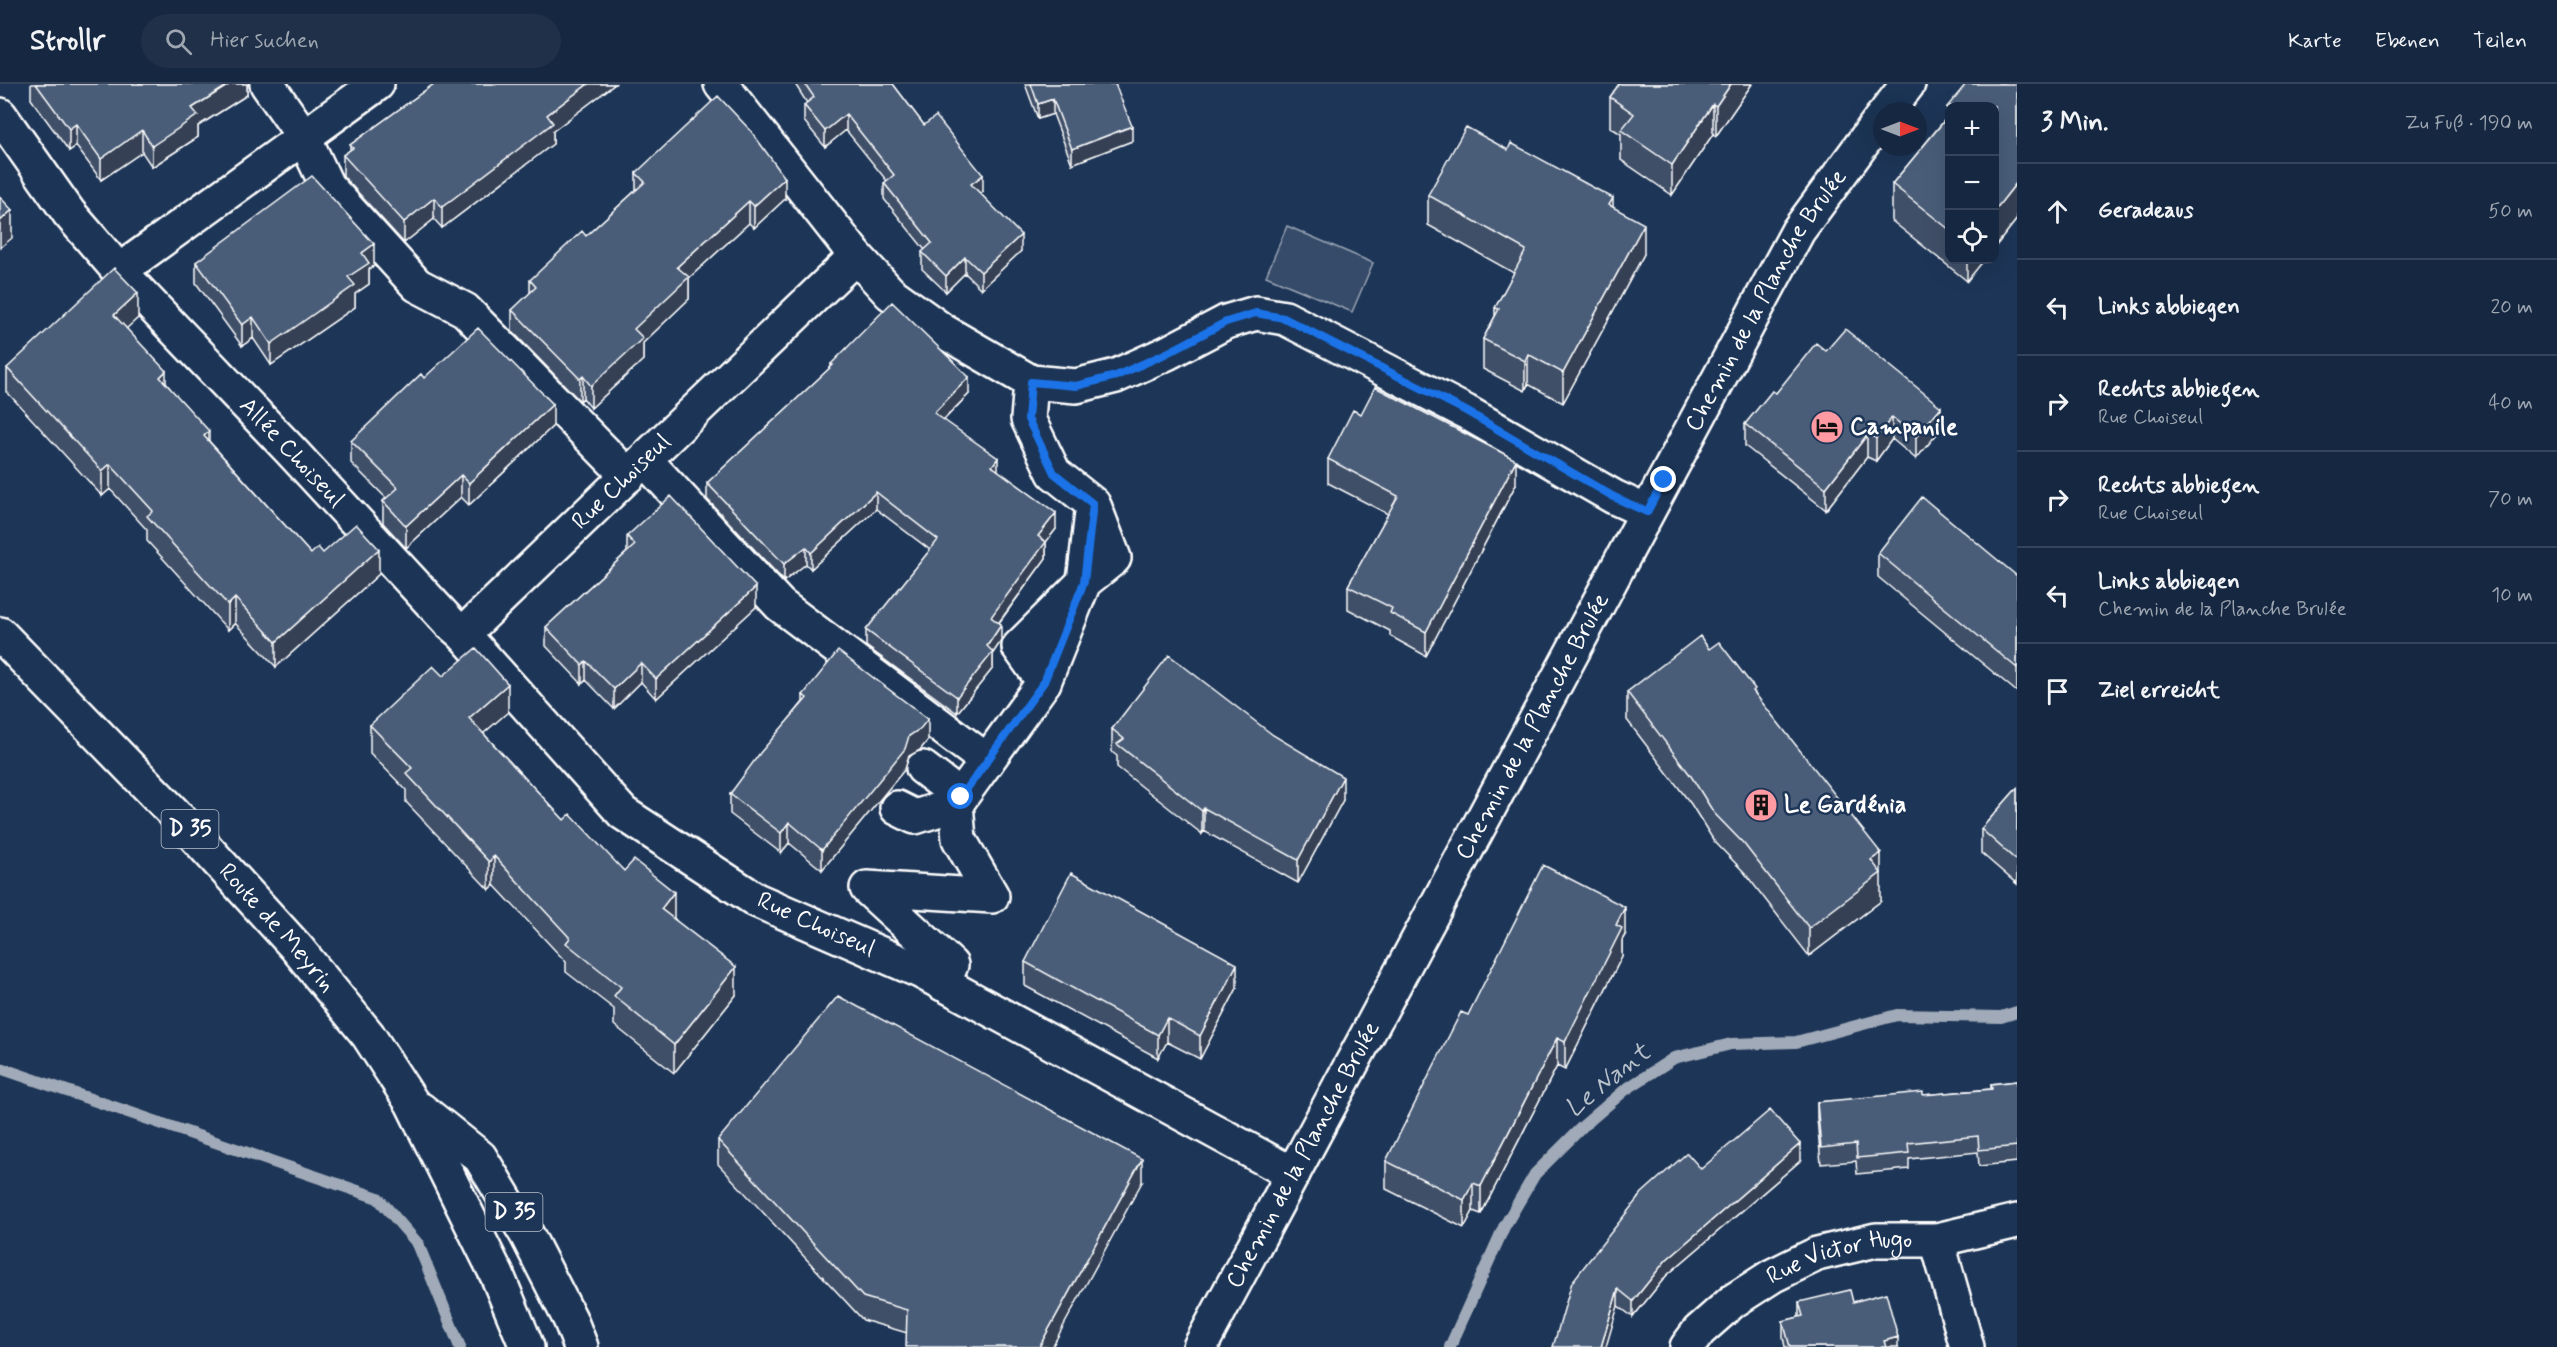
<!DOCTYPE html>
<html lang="de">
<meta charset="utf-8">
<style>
body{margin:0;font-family:Mynerve,sans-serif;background:#1f3048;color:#f1f3f6}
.controls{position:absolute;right:18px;top:18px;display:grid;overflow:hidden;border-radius:12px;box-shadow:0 6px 24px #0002}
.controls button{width:54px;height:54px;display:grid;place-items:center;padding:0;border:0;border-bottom:2px solid #35445a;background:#162841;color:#f1f3f6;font:30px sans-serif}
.compass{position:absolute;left:1873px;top:18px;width:54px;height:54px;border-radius:50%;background:#162841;box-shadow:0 6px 24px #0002;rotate:90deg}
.stop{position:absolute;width:18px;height:18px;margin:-14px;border:4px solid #1a73e8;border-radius:50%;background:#fff}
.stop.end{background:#1a73e8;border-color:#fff;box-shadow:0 2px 6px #0008}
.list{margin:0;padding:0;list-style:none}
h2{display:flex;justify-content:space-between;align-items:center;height:78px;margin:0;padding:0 24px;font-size:26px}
h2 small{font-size:20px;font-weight:400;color:#9ea6b1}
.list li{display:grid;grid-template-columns:39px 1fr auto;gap:18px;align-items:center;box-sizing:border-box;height:96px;padding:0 24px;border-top:2px solid #35445a}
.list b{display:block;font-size:22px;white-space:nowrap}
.list p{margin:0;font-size:20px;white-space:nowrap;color:#9ea6b1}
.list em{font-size:20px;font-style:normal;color:#9ea6b1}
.icon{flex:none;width:33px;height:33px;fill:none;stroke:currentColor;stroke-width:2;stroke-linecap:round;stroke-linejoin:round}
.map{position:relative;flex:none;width:2017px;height:1263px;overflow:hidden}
header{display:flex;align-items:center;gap:36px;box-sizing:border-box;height:84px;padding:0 30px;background:#162841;border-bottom:2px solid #35445a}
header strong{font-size:28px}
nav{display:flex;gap:33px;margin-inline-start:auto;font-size:21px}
.search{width:420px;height:54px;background:#1f3048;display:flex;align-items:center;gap:15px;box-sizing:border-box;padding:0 21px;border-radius:33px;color:#9ea6b1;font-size:22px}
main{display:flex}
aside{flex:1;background:#162841}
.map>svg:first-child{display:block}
</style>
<header>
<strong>Strollr</strong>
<div class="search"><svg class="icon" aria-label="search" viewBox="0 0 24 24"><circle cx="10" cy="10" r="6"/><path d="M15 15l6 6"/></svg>Hier suchen</div>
<nav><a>Karte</a><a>Ebenen</a><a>Teilen</a></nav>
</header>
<main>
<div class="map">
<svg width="2017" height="1263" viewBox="0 0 2017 1263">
<rect width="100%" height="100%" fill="#1d3557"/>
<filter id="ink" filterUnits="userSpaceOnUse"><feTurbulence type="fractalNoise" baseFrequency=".0167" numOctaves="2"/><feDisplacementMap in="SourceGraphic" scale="12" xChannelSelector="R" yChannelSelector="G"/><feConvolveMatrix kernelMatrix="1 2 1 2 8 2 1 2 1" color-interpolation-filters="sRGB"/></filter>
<g filter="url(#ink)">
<path fill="#364b69" stroke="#9aa5b4" stroke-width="1.5" d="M1287 142 1373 179 1352 228 1266 192Z"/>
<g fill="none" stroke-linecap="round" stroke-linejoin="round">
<path stroke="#a0aab8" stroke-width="12" d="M0 984 378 1114 418 1160 460 1263
M1450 1263 1504 1143 1535 1090 1582 1043 1625 1006 1674 974 1731 960 1796 958 1897 931 2001 933 2017 928"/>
<defs>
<g id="street">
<path d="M267 0 304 53 327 102 417 201 465 226 628 392"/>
<path d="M721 0 856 172"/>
<path d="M1887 27 1908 0"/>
<path id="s1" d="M0 31 69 129 119 187 291 367 450 539 463 550"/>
<path d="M119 187 377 0"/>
<path d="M645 376 780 521 987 677"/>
<path d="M1044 598 1084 498 1114 474 1095 424"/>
<path d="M923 684 961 713"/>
<path d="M897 724 915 733 956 720"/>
<path d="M943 900 951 881 867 804 992 812 959 755 956 720 1044 598 1019 563 1084 498 1093 420 1054 389 1028 335 1031 298"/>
<path id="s2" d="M1293 1090 920 887 756 816 623 729 463 550 856 172 890 209 943 247 1031 298 1076 302 1116 292 1167 269 1226 238 1256 229 1285 234 1466 328 1614 413 1647 428"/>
<path d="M1937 1156 1967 1263"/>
<path id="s3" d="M1200 1263 1798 147 1882 33"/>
<path id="s4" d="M1687 1263 1699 1247 1733 1217 1772 1192 1817 1170 1876 1156H1937L2017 1137"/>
</g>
<g id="primary">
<path id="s5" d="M0 550 174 729 296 863 368 951 412 1019 497 1191 527 1263"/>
<path d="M420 1025 480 1073 527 1151 570 1235 581 1263"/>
</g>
</defs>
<use href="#street" stroke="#fff" stroke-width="38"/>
<use href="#primary" stroke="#fff" stroke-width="38"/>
<use href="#street" stroke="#1d3557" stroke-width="33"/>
<use href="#primary" stroke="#1d3557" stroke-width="33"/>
</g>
<path fill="#405068" stroke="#fff" stroke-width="1.5" d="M31 0H247V11L198 42V53L152 83 142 68 101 96 76 62 69 67 31 15Z
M434 0H615L553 47V60L442 144 434 135 404 159 343 92V71L350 66V61Z
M795 0H893L924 41 983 107 980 109 1021 167 981 205 965 189 946 208 922 185V168L925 166 884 115V99L887 97 846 46 825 63 804 37V21L807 19Z
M1025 0H1115L1132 57 1072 80 1053 30 1038 35Z
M1619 0H1752L1716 52 1713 50 1672 111 1621 76V50L1610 43V13Z
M2017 0V135L1995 163V22H1950V176H1984L1967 197 1892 137V100L1947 33V23Z
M636 89 785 115 754 144 749 139 689 194V215L643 259V276L591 324 583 314 580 317 512 247V226L530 210V196L586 152 636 106Z
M1428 111 1613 123 1644 170 1563 319 1528 300 1525 307 1483 285V255L1495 232V224L1514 189 1428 141Z
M196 178 374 182 369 185V200L355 210V223L271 281 253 254 242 262 196 199Z
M138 234 126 244 166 299 209 357 311 470 323 469 379 490 276 583 235 539 228 546 147 457V446L110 405 102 412 7 308V284Z
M1826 267 1941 345 1916 375 1892 355 1876 377 1867 373 1826 426 1745 362V340L1776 309Z
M831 280 969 310 944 336 998 387 1056 445 1046 458V474L999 539 1001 557 993 569V584L957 629 866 562V546L930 466 876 425 811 485 806 480 784 497 707 415V399L831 283Z
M424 294 553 342 469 421 461 413 406 464 383 439V417L386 414 351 379V357Z
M1328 375 1516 400 1426 572 1390 552V547L1348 525V502L1388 430 1328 399Z
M627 452 756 523 656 615 641 598 614 625 586 596 582 600 546 562V543L627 468Z
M1878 469 2017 492V608L1878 493Z
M1709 565 1755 609 1881 817 1809 872 1744 788 1714 757 1691 720 1627 636V608Z
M803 611 928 656 920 666 909 672 905 685 822 786 789 759 781 769 730 730V710L803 618Z
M508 628 483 649 564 736 624 787 674 834 736 911 674 989 614 941V925L566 888V878L494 801 489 806 406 718V706L370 669V641Z
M1112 645 1343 716 1298 799 1204 747 1202 750 1117 683V672L1112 668Z
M2017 704V800L1981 769V745Z
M1625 851 1622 856V872L1565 986 1557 982 1481 1130 1473 1127 1464 1144 1386 1105V1077L1468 931Z
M1025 878 1237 904 1200 975 1167 958 1158 974 1025 902Z
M2017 997V1078L1979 1082 1978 1068 1909 1075V1085L1857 1090 1856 1077 1821 1080 1817 1034V1018L1923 1011 1991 1005V1000Z
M718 1056 1142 1098 907 1249 863 1236 718 1080Z
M1800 1077 1666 1192 1633 1233 1618 1222 1553 1263 1701 1085Z
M1799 1218H1853L1898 1263H1785L1783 1253V1237L1799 1233Z"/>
<path fill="#344155" stroke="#fff" stroke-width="1.5" d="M230 0H247V11L198 42V53L152 83V62L192 24Z
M588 0H615L553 47V60L442 144V123L547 31Z
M1731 0H1752L1716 52V22Z
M1053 15V30L1038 35V20Z
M1713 20V50L1672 111V81Z
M846 30V46L825 63V47Z
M76 40V62L69 67V45Z
M1132 42V57L1072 80V65Z
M142 46V68L101 96V75Z
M983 91V107L971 116V100Z
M785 94V115L754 144V122Z
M2017 98V135L1995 163V126Z
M434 114V135L404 159V138Z
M1613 114V144L1609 121Z
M749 117V139L689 194V215L643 259V276L591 324V302L634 245 677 183Z
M12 126V154L0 164V137Z
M1644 140V170L1563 319V289Z
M1021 151V167L981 205V188Z
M374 160V182L369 185V200L355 210V223L271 281V260L362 169Z
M965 173V189L946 208V192Z
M1967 176H1984L1967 197Z
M138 209V234L114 256V231Z
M253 233V254L242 262V241Z
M1528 270V300L1525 307V277Z
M166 287V312L160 293Z
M583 292V314L580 317V295Z
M969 293V310L934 345V329Z
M553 320V342L469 421V399Z
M1941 323V345L1916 375V353Z
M1892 333V355L1876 377V354Z
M209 347V371L204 352Z
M1867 351V373L1826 426V404Z
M998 374V391L992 382Z
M1516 376V400L1426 572V548Z
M110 380V405L102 412V387Z
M461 391V413L406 464V442Z
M876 408V425L811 485V469Z
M1056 429V445L1046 458V474L991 549V533L1038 452Z
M806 463V480L784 497V480Z
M379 465V490L276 583V558Z
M756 503V523L656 615V595Z
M235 514V539L228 546V521Z
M1001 541V557L993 569V584L957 629V613L987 562Z
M586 577V596L582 600V581Z
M641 579V598L614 625V605Z
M508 600V628L469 662V634Z
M928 635V656L920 666 909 672 905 685 822 786V766L909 652Z
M1343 693V716L1298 799V776Z
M1204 724V747L1202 750V727Z
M789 738V759L781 769V749Z
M1881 769V817L1809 872V844L1871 776Z
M494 772V801L489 806V778Z
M674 808V837L661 825Z
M1625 823V851L1622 856V872L1565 986V958L1616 841Z
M1237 880V904L1200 975V952Z
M736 883V911L674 989V961Z
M1167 934V958L1158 974V951Z
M1557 954V982L1481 1130V1102Z
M1800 1060V1077L1666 1192 1633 1233V1217L1666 1176Z
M1142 1075V1098L1052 1263H1039Z
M1473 1099V1127L1464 1144V1116Z
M1618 1205V1222L1606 1263H1601Z
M1898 1253V1263H1884V1257Z"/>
<path fill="#4a5d79" stroke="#fff" stroke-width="1.5" d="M36 0H230L192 24 198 31 152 62 142 46 101 75 76 40 69 45Z
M434 0H588L547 31 553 39 442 123 434 114 404 138 343 71 353 64 350 61Z
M805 0H893L924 41 936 32 983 91 971 100 1021 151 981 188 965 173 946 192 922 168 932 159 884 99 894 91 846 30 825 47 804 21 814 13Z
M1031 0H1115L1132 42 1072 65 1053 15 1038 20Z
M1619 0H1731L1716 22 1713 20 1672 81 1621 46 1634 30 1610 13Z
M1966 0H2017V98L1995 126V22H1950V25L1947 23Z
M718 12 751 47 785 94 754 122 749 117 677 183 689 193 634 245 643 254 591 302 583 292 580 295 512 226 536 203 530 196 582 147 586 152 645 98 636 89Z
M1950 30V146L1892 100Z
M1466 43 1508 66 1511 59 1583 98 1613 114 1609 121 1644 140 1563 289 1528 270 1525 277 1483 255 1499 225 1495 224 1526 166 1428 111Z
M312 92 374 160 362 169 369 179 348 193 355 201 271 260 253 233 242 241 196 178Z
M0 113 12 126 0 137Z
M114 184 138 209 114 231 166 287 160 293 209 347 204 352 311 470 318 463 323 469 356 440 379 465 276 558 235 514 228 521 147 432 153 427 110 380 102 387 7 284Z
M892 218 969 293 934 329 998 374 992 382 1056 429 1038 452 1046 458 991 533 1001 541 987 562 993 568 957 613 866 546 938 456 876 408 811 469 806 463 784 480 707 399 833 281 831 280Z
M478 244 553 320 469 399 461 391 406 442 383 417 398 404 351 357 421 290 424 294Z
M1845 245 1941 323 1916 353 1892 333 1876 354 1867 351 1826 404 1745 340 1772 307 1776 309 1816 259 1826 267Z
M1375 303 1516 376 1426 548 1390 529 1392 524 1348 502 1398 412 1328 375 1353 326 1361 330Z
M671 412 756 503 656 595 641 579 614 605 586 577 582 581 546 543 635 461 627 452Z
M1922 413 2017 492V584L1878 469Z
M1700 552 1709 565 1719 558 1755 605 1753 607 1881 769 1871 776 1881 789 1809 844 1744 760 1714 729 1691 692 1627 608Z
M476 564 508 600 469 634 564 736 570 730 624 787 634 776 674 808 661 825 736 883 674 961 614 912 621 903 566 859 570 854 494 772 489 778 406 689 412 684 370 641 433 582 443 592Z
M838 567 928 635 920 645 909 652 905 665 822 766 789 738 781 749 730 710 760 669 807 614 803 611Z
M1169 571 1273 651 1343 693 1298 776 1204 724 1202 727 1117 660 1124 655 1112 645Z
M2017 704V777L1981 745Z
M1543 781 1625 823 1616 841 1622 844 1565 958 1557 954 1481 1102 1473 1099 1464 1116 1386 1077 1461 928 1468 931Z
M1071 789 1237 880 1200 952 1167 934 1158 951 1025 878Z
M838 912 1142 1075 1039 1263H906L907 1226 863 1213 718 1056Z
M2017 997V1062L1979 1066 1978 1052 1908 1059 1909 1069 1857 1074 1856 1060 1821 1064 1817 1018 1923 1008V1011L1992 1005 1991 1000Z
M1770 1026 1800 1060 1666 1176 1633 1217 1618 1205 1601 1263H1553L1572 1198 1642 1109 1687 1069 1701 1085Z
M1850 1206 1853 1218 1886 1209 1898 1253 1884 1257 1886 1263H1790L1783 1237 1803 1232 1799 1218Z"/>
</g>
<g fill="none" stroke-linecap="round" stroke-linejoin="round" filter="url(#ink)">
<path stroke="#1a73e8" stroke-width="8" d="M961 713 1044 598 1084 498 1093 420 1054 389 1028 335 1031 298 1076 302 1116 292 1167 269 1226 238 1256 229 1284 234 1466 327 1614 413 1647 428 1664 396"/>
</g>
<defs>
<symbol id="hotel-disc" viewBox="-11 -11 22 22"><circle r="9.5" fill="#ff9aa2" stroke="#1d3557"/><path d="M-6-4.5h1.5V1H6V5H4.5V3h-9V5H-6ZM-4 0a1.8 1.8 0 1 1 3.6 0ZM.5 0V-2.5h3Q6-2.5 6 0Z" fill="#111"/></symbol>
<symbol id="building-disc" viewBox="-11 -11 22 22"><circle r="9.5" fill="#ff9aa2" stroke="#1d3557"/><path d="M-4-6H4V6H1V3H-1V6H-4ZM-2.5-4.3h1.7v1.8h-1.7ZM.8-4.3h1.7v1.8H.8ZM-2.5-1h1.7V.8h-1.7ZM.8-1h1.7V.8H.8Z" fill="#111"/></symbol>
</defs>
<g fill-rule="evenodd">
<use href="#hotel-disc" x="1808" y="324" width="38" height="38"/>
<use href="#building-disc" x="1742" y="702" width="38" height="38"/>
</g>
<g text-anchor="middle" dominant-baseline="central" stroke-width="5" stroke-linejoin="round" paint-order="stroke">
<g fill="#1d3557" stroke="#bbc2cd" stroke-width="1.5">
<rect x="161.5" y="726" width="57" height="38" rx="4.5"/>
<rect x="485.5" y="1109" width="57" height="38" rx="4.5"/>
</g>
<g font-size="22" font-weight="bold" fill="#fff">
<text x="190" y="745">D 35</text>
<text x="514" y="1128">D 35</text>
</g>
<g font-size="24" fill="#fff" stroke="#1d3557">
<text stroke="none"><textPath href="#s3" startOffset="1190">Chemin de la Planche Brulée</textPath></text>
<text stroke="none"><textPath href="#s1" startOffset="447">Allée Choiseul</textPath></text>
<text stroke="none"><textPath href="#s2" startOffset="1222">Rue Choiseul</textPath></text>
<text stroke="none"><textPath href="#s3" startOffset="704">Chemin de la Planche Brulée</textPath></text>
<text transform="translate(816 841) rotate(24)">Rue Choiseul</text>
<text stroke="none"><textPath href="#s5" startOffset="404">Route de Meyrin</textPath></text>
<text stroke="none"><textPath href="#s3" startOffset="218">Chemin de la Planche Brulée</textPath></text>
<text stroke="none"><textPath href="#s4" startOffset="183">Rue Victor Hugo</textPath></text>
</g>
<g font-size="24" font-weight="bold" fill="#fff" stroke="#1d3557" text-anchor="start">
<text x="1850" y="343">Campanile</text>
<text x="1784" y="721">Le Gardénia</text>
</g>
<g font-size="26" font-style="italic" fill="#b8c0ca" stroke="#1d3557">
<text transform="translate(1608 997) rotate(-39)">Le Nant</text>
</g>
</g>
</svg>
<div class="controls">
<button>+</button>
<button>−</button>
<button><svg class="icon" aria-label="locate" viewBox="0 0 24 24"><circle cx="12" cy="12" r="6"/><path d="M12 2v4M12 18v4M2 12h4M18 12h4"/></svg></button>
</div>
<svg class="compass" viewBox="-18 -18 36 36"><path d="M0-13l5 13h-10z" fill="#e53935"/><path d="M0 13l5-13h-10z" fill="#9ea6b1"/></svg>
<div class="stop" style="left:961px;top:713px"></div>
<div class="stop end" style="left:1664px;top:396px"></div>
</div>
<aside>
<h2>3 Min.<small>Zu Fuß · 190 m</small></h2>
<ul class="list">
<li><svg class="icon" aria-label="ahead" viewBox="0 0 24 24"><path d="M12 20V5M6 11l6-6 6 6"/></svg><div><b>Geradeaus</b></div><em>50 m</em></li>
<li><svg class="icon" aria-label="left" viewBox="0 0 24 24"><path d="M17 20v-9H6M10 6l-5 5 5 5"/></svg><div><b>Links abbiegen</b></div><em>20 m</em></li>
<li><svg class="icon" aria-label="right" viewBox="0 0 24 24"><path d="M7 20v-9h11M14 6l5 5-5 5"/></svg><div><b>Rechts abbiegen</b><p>Rue Choiseul</p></div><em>40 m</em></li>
<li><svg class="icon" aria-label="right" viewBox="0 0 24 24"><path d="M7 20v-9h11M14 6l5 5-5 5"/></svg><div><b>Rechts abbiegen</b><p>Rue Choiseul</p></div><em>70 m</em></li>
<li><svg class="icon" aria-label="left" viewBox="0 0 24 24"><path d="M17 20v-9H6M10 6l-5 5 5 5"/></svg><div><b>Links abbiegen</b><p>Chemin de la Planche Brulée</p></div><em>10 m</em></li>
<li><svg class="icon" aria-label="arrive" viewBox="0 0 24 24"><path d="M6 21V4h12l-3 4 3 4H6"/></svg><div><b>Ziel erreicht</b></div></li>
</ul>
</aside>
</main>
